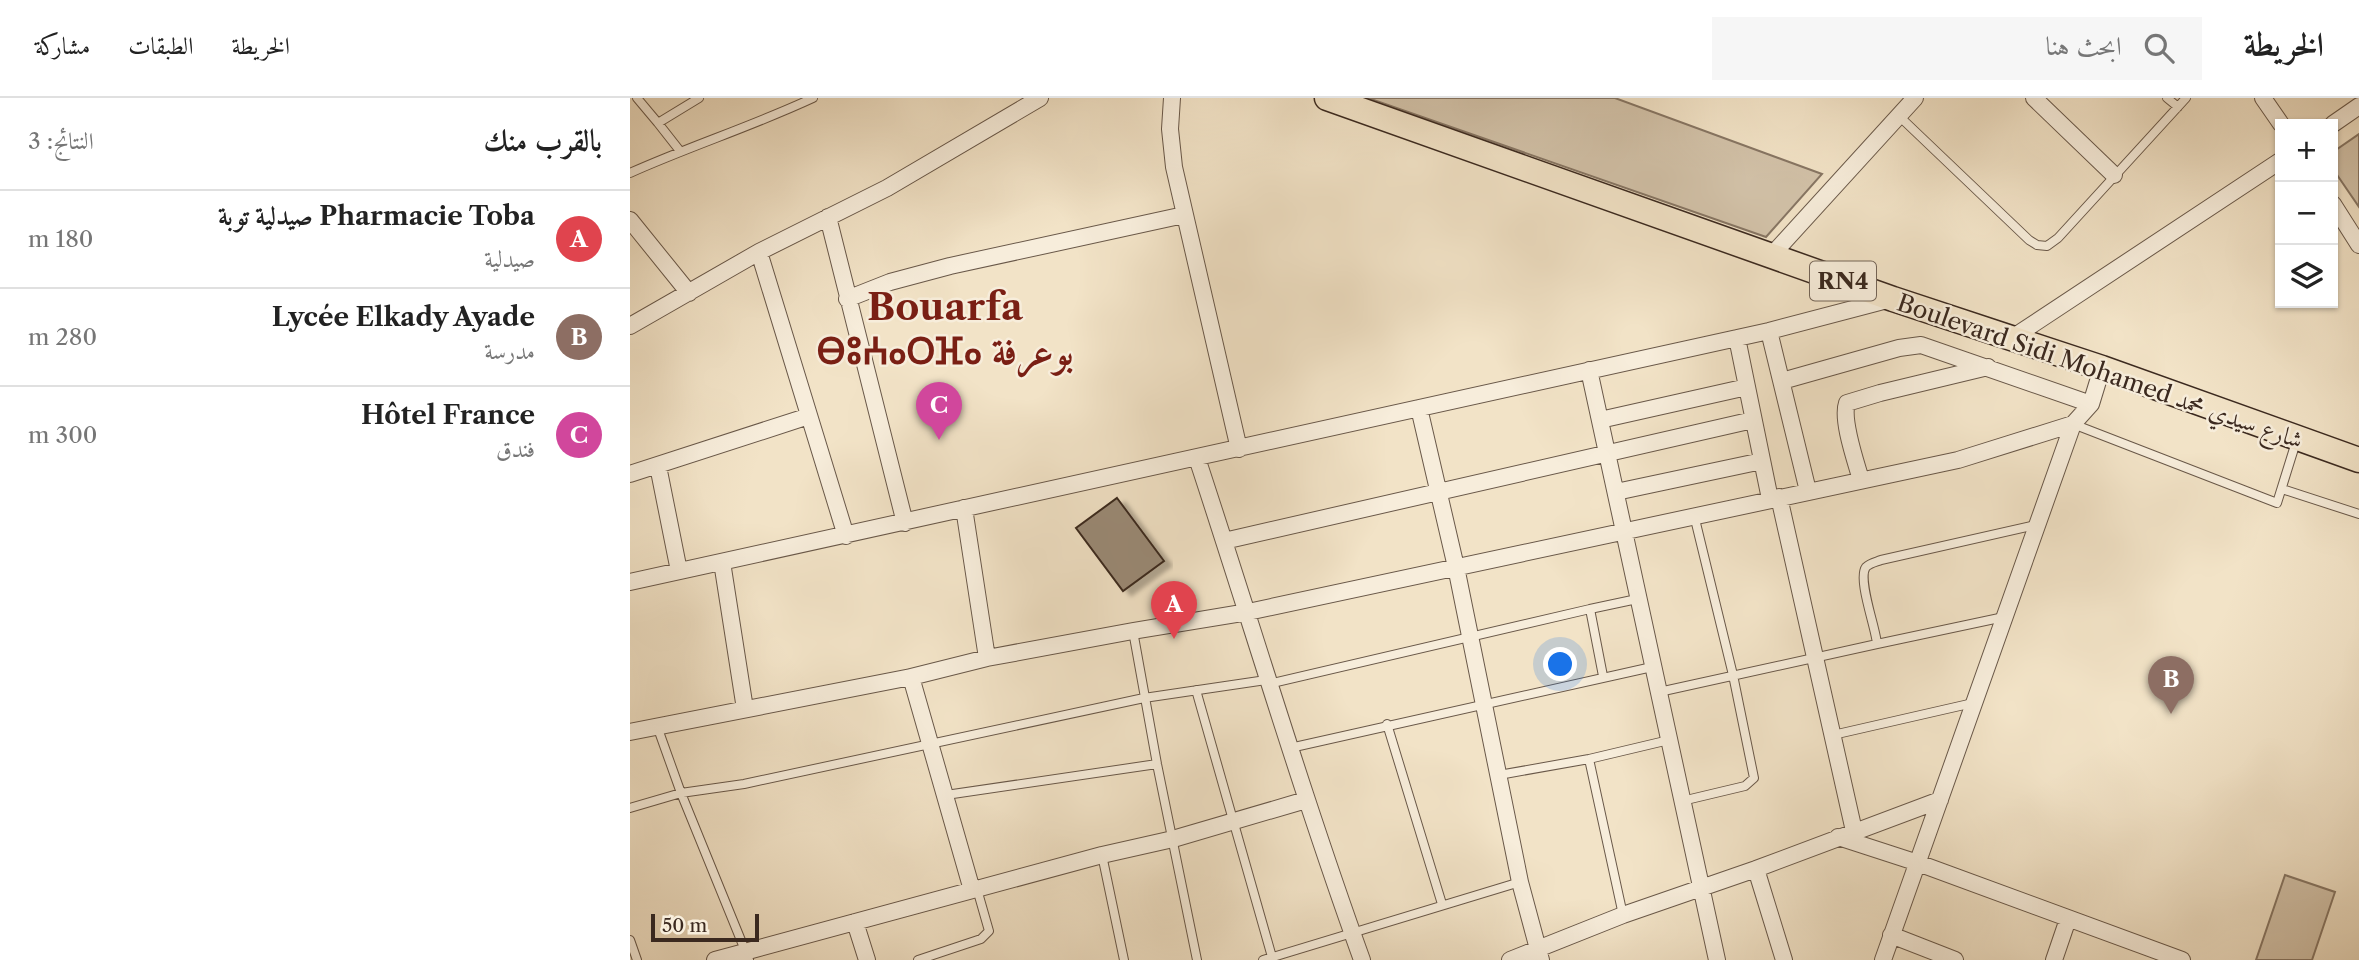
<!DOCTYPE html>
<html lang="ar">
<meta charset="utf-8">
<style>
body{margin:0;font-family:"Libre Caslon Text",Amiri,"Noto Sans Tifinagh",serif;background:#f6f6f6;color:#222;direction:rtl}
.controls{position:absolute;right:21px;top:21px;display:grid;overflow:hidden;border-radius:0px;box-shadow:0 2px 5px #0004}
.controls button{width:63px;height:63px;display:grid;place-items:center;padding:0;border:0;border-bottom:2px solid #e0e0e0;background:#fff;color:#222;font:35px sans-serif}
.scale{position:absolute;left:21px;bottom:18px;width:108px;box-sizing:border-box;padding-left:7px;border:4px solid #3b291f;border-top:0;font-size:19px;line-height:24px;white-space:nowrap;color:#3b291f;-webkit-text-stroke:5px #f7eddb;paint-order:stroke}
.you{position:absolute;left:931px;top:567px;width:24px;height:24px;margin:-18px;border:5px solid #fff;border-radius:50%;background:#1a73e8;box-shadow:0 0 0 10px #1a73e833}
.badge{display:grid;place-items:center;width:46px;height:46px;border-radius:50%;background:#0f766e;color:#fff;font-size:23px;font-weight:700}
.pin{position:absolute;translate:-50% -58px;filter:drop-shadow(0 2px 4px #0008)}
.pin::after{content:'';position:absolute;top:37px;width:24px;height:21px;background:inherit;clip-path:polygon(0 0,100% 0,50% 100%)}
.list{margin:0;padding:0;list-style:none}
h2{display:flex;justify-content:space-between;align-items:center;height:91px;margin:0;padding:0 28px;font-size:30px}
h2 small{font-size:23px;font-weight:400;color:#767676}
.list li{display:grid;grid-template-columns:46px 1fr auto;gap:21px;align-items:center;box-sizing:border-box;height:98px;padding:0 28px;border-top:2px solid #e0e0e0}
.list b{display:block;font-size:26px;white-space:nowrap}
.list p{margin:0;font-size:23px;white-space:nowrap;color:#767676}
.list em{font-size:23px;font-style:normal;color:#767676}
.icon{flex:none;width:38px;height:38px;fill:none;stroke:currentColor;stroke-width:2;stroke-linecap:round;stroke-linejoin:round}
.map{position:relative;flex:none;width:1729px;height:862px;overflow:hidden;direction:ltr}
header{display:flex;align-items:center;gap:42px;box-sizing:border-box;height:98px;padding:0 35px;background:#fff;border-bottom:2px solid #e0e0e0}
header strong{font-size:33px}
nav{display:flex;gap:38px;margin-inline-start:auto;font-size:24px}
.search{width:490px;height:63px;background:#f6f6f6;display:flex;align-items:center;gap:18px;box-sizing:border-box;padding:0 24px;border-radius:0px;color:#767676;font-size:26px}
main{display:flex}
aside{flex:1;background:#fff}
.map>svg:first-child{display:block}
</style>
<header>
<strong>الخريطة</strong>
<div class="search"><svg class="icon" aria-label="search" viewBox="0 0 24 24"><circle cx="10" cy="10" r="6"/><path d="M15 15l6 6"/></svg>ابحث هنا</div>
<nav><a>الخريطة</a><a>الطبقات</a><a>مشاركة</a></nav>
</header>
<main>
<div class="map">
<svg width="1729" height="862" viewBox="0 0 1729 862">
<defs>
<filter id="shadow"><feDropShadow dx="8" dy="4.5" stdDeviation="2" flood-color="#0004"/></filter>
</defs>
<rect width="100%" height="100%" fill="#f2e3c7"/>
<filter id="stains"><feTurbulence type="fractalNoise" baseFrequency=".00286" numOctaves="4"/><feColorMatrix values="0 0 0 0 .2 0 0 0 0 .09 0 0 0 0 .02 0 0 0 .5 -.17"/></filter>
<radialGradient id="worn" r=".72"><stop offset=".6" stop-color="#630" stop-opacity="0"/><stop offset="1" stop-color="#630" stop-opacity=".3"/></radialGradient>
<path fill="#d3c3aa" stroke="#877664" stroke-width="2" d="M738 0H985L1192 76 1136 139Z
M1729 36V109L1703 71V54Z
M1655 777 1705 794 1682 862H1626Z"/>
<path fill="#9a8a76" stroke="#3b291f" stroke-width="2" filter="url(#shadow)" d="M487 400 534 463 493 493 446 430Z"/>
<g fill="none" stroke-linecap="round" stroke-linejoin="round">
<defs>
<path id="lane" d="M7 0 28 25 69 0
M1537 0 1548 9
M1269 18 1399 142 1407 147 1417 148 1428 140 1556 0
M28 25 50 53
M0 75C60 48 123 28 183 0
M1443 326 1647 405 1666 344
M1652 391 1729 416
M503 533 527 666 567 862
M1247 546 1374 519
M973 578 960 511 1007 501
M638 586 960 511
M566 592 642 859
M1029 594 1247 546C1246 530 1227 481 1236 469 1240 465 1246 464 1251 462L1406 427
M757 626 812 806
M27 628 51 695 119 862
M1203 637 1343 605
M660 650 1022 569
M959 661 993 817
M869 677 959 661 1039 642
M316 697 527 666
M1052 703 1115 688 1124 680 1103 577 1064 417
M0 710 51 695 114 686 514 600 636 582
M472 757 494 862
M0 842 7 862
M288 862 351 841 359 833 347 791
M633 862 890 784"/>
<path id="street" d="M542 0 540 31 544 69 609 351
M1404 0 1484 77
M1633 0 1651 26
M1703 26 1729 8
M1703 106 1729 147
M198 119 275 425
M0 122 59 195
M129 154 216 438
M1141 158 1285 0
M217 201 260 184 320 168 554 117
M0 228 129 154 257 90 410 0
M1139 233 1178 393
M1107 240 1140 401
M1382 240 1650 63
M959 272 1087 862
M1152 283 1269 250 1291 247 1461 306
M789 310 826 469 890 784 911 862
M970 322 1117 289
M567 360C622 527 672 696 732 862
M28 368 49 473
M0 376 179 318
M1231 382C1226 364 1211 322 1217 305L1250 295 1358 269
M986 394 1132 363
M1149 399 1224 733
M334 410 357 560
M594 443 1123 322
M92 464 115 611
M0 484 1139 233 1261 201
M281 579 342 792
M0 634 281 579 357 560 503 533 618 514 1328 362 1443 326
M1208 739 1288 765 1552 862
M1126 771 1154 862
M225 824 237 862
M1261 837 1325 862
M85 862 472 757 543 741 676 702
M880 862 993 817 1126 771 1310 702
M1253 862 1443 326 1461 306 1472 270
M1424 862 1438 821"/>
<path id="primary" d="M697 0 1263 201 1472 270 1729 362"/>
</defs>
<use href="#lane" stroke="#695849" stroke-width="10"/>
<use href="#street" stroke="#695849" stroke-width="18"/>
<use href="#primary" stroke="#3b291f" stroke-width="27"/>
<use href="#lane" stroke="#f7eddb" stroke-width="8"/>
<use href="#street" stroke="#f7eddb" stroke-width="16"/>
<use href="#primary" stroke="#f2e3c7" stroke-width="24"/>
</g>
<g text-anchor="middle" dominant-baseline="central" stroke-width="5" stroke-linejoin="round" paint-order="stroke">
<rect fill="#f7eddb" stroke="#736457" stroke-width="2" x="1180" y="163.5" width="66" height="39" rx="5"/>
<g font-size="23" font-weight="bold" fill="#3b291f">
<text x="1213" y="183">RN4</text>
</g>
<g font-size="24" fill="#3b291f" stroke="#f7eddb">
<text transform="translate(1470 273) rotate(19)">Boulevard Sidi Mohamed شارع سيدي محمد</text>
</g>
<g font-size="38" font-weight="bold" fill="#7a1f14" stroke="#f7eddb">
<text x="315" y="208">Bouarfa<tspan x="315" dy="44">ⴱⵓⵄⴰⵔⴼⴰ بوعرفة</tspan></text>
</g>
</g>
<rect width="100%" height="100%" filter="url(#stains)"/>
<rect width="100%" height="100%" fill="url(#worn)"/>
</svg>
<div class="controls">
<button>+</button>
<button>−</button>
<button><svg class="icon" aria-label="layers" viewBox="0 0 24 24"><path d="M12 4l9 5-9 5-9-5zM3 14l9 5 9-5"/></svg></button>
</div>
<div class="scale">50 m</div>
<div class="you"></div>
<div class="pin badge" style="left:544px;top:541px;background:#e0444e">A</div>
<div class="pin badge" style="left:1541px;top:616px;background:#8d6e63">B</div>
<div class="pin badge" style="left:309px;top:342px;background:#d1479c">C</div>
</div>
<aside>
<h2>بالقرب منك<small>النتائج: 3</small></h2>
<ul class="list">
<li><span class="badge" style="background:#e0444e">A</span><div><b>Pharmacie Toba صيدلية توبة</b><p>صيدلية</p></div><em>180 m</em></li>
<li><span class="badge" style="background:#8d6e63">B</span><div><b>Lycée Elkady Ayade</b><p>مدرسة</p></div><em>280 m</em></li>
<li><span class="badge" style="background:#d1479c">C</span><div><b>Hôtel France</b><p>فندق</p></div><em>300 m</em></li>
</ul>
</aside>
</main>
